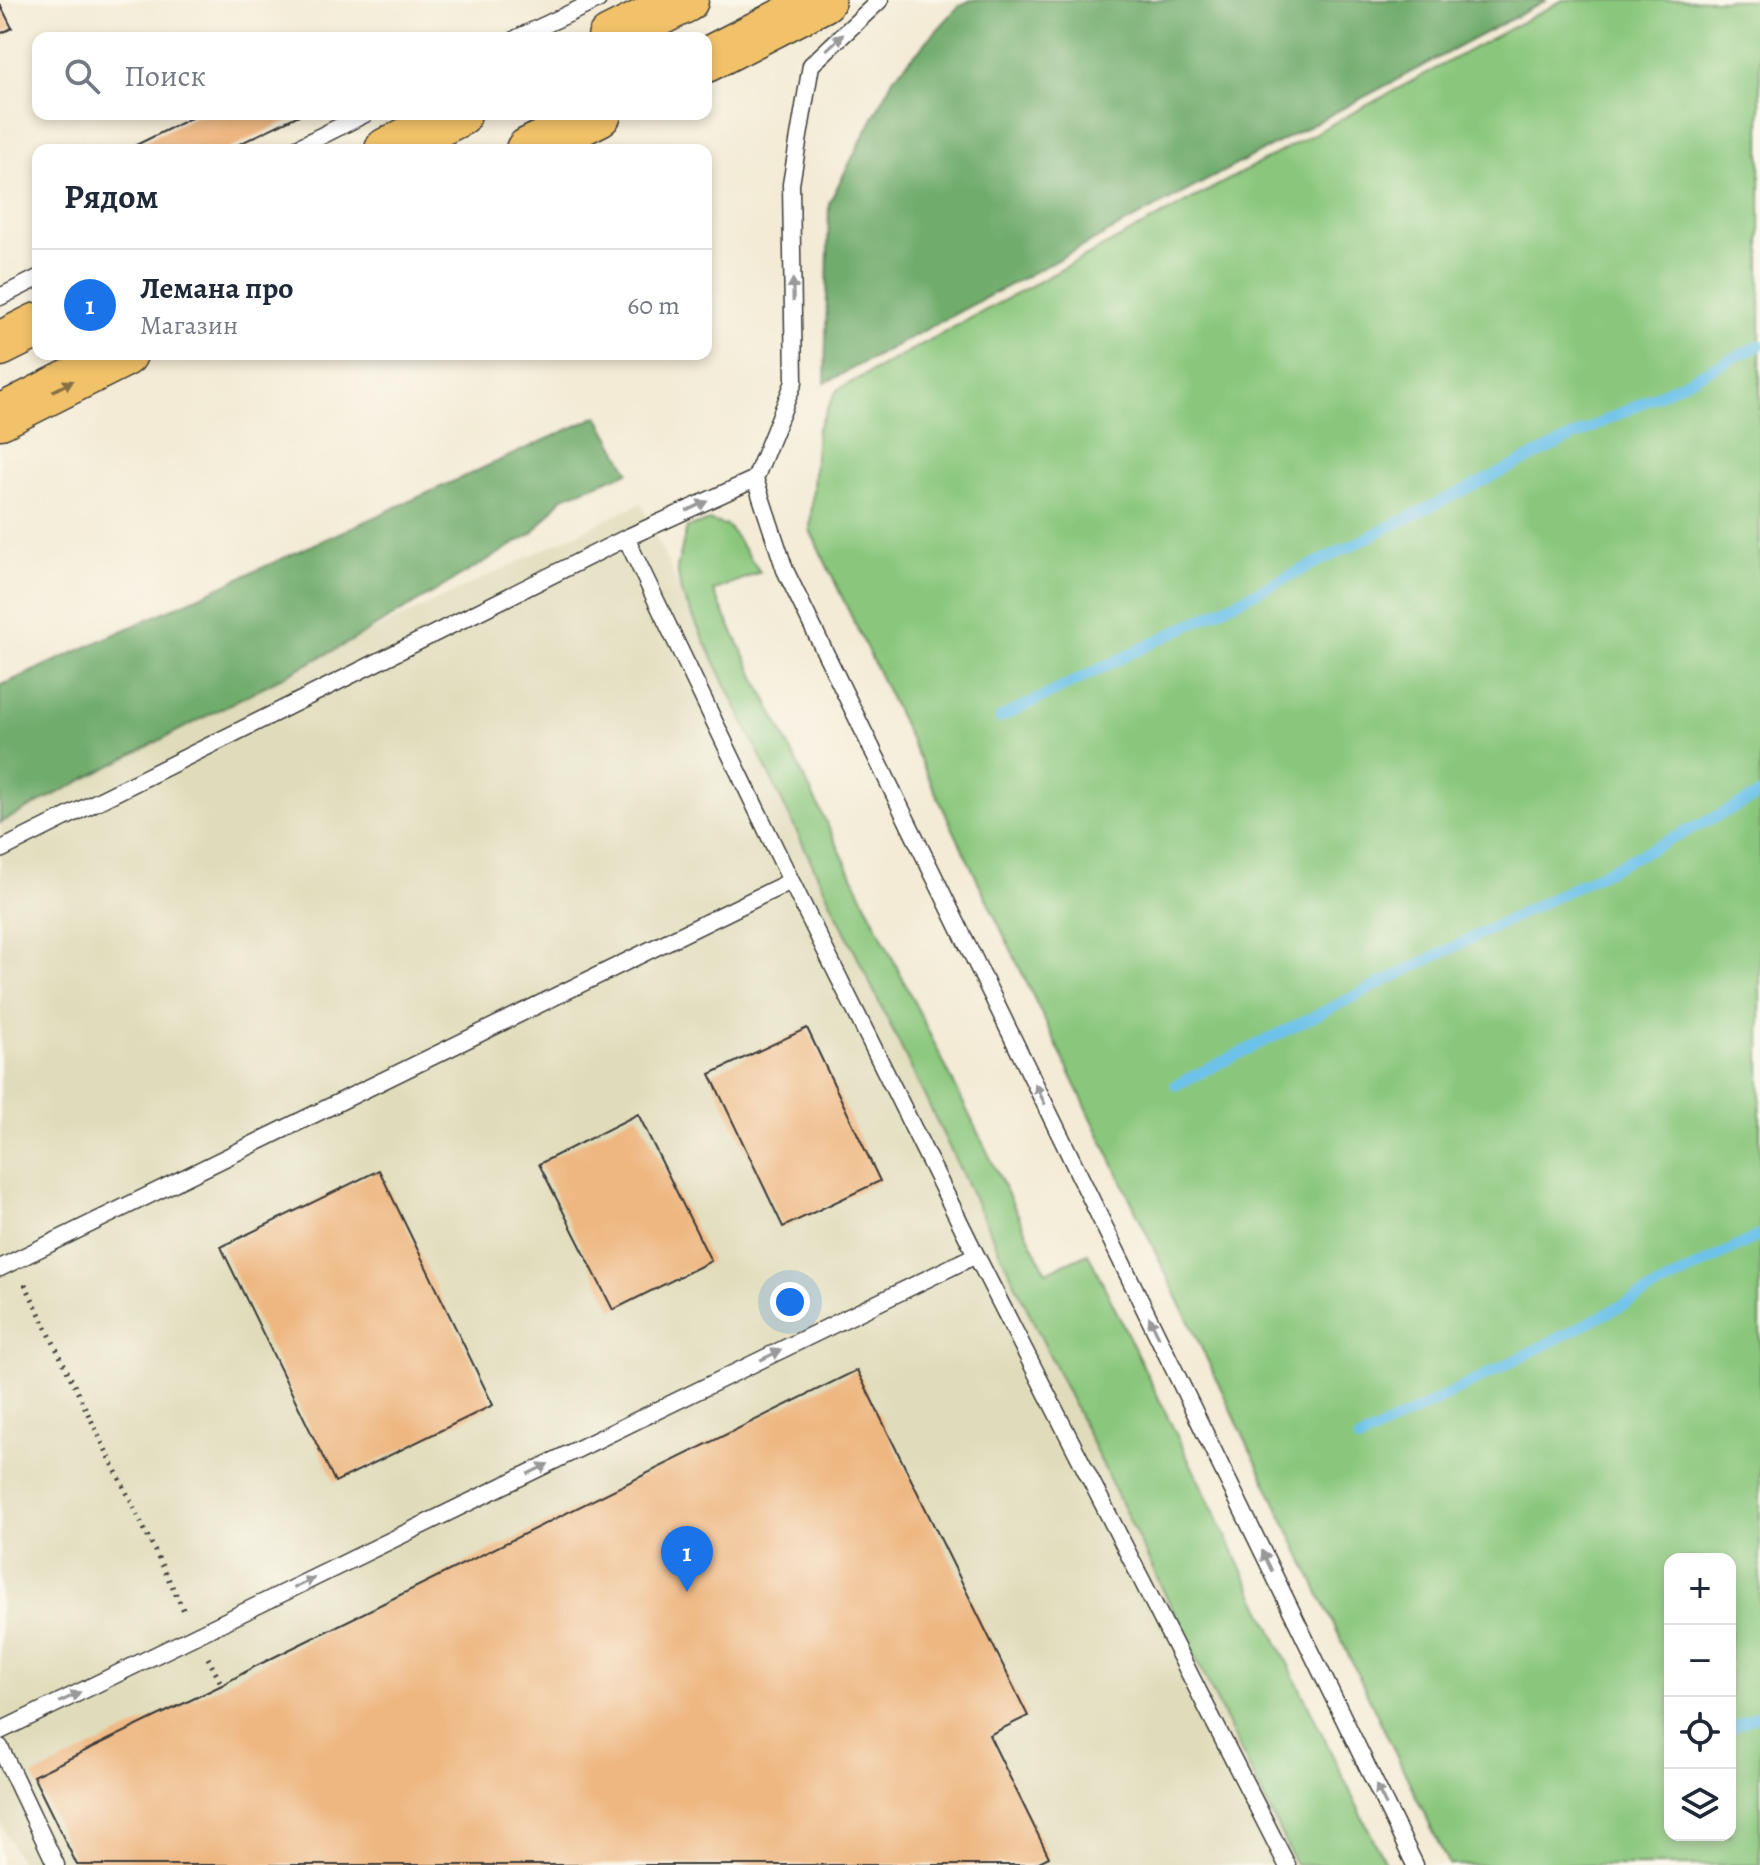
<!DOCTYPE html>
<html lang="ru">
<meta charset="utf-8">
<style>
body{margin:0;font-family:Alegreya,serif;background:#f6f6f7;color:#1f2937}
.controls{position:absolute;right:24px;bottom:24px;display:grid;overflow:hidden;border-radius:16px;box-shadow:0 4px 12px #0003}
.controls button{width:72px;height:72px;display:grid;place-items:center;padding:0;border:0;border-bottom:2px solid #e0e1e3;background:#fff;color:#1f2937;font:40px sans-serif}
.you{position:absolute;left:790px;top:1302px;width:28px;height:28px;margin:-20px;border:6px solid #fff;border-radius:50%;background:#1a73e8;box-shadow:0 0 0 12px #1a73e833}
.badge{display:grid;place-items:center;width:52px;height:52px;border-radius:50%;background:#1a73e8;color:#fff;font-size:26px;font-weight:700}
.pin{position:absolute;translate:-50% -66px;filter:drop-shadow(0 2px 4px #0008)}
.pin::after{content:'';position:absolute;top:42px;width:28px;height:24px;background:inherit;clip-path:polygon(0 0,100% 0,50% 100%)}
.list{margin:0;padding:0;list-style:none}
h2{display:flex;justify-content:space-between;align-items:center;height:104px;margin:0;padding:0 32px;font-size:34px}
h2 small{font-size:26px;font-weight:400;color:#747a83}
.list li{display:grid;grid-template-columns:52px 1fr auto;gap:24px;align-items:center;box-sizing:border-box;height:112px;padding:0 32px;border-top:2px solid #e0e1e3}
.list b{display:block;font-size:30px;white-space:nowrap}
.list p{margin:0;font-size:26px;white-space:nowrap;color:#747a83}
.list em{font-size:26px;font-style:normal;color:#747a83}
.icon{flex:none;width:44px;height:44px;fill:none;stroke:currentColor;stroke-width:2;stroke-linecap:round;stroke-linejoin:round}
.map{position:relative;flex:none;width:1760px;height:1865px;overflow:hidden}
.search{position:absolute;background:#fff;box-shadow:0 4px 12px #0003;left:32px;top:32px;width:680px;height:88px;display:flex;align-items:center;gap:20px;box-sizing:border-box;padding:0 28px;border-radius:16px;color:#747a83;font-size:30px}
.panel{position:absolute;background:#fff;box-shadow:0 4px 12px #0003;left:32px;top:144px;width:680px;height:216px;border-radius:16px}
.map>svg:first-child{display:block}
</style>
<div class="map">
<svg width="1760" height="1865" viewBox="0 0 1760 1865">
<rect width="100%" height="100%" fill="#fbf7ec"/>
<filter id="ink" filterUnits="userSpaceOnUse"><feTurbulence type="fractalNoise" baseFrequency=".0125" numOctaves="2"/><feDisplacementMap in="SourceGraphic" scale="16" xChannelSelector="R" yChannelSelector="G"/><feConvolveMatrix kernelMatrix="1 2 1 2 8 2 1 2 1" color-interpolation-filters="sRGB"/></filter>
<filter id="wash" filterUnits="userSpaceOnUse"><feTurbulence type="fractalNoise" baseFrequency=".006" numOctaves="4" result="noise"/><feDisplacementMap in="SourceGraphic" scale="32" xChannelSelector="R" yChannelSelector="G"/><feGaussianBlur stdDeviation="1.8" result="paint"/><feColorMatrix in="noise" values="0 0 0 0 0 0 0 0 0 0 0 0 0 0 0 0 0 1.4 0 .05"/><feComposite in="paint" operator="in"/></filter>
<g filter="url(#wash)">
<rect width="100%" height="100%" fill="#f3ebd5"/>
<path fill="#e0dcbb" d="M641 503 681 592 1296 1865H22L0 1821V823L348 643Z"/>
<path fill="#8ac77d" stroke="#53724c" stroke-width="2" fill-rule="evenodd" d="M1563 0H1760V1865H1449L810 530 817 430 837 390ZM1670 1559H1730V1835H1670Z
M711 521 728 526 760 572 713 591 1046 1272 1088 1253 1386 1865H1296L681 592 677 568 687 527Z"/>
<path fill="#6fac6c" stroke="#466444" stroke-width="2" d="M971 0H1547L825 383 829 203 894 77 959 6Z
M598 416 629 472 563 497 533 533 348 643 0 823V686Z"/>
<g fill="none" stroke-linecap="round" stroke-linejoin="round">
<path stroke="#6dc2ea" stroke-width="11" d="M1000 718 1760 345
M1176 1085 1760 795
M1359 1440 1760 1235
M1730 1729 1760 1714"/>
</g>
<g id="blocks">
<path fill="#eeb782" d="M0 4 12 28 0 34Z
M199 114H301L227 150H126Z
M807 1028 880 1181 783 1227 710 1074Z
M638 1114 711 1261 613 1310 539 1164Z
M379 1170 493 1405 335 1482 221 1247Z
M857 1370 1028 1716 989 1735 1049 1857 1033 1865H77L33 1776 222 1685 256 1666Z"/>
</g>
</g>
<g filter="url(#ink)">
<use href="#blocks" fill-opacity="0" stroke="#3c3b38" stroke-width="2"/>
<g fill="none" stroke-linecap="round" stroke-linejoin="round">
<defs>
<path id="service" d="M517 38 598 0
M293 150 365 114
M0 297 38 278
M755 479 785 570 1415 1865
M626 538 791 881 976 1255 1287 1865
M0 850 626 538 755 479 794 382 791 184 811 65 880 0
M0 1268 791 881
M0 1731 976 1255
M0 1747 56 1865"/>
<path id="primary" d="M610 38 686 0
M706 60 823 0
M387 150 459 114
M528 150 599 114
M0 344 38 325
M0 417 125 354"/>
</defs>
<use href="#service" stroke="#3c3b38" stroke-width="19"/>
<use href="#primary" stroke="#3c3b38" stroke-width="47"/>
<path stroke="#3c3b38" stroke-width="5" stroke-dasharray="2 6" stroke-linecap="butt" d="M25 1284 185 1613
M208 1658 222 1685"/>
<use href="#service" stroke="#fff" stroke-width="16"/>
<use href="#primary" stroke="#f2c26a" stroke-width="44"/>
</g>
<defs><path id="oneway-solid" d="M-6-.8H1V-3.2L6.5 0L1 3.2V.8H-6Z" transform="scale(2)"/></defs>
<g fill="#999">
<use href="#oneway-solid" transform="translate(835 42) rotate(-43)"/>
<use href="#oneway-solid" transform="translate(793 290) rotate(-91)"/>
<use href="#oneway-solid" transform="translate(697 506) rotate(-25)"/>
<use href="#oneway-solid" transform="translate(1040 1094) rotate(-116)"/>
<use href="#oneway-solid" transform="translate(1154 1327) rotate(-116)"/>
<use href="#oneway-solid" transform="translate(771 1355) rotate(-26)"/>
<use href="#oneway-solid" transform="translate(538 1469) rotate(-26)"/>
<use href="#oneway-solid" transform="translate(1267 1561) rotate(-116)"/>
<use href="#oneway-solid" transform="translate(304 1583) rotate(-26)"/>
<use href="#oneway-solid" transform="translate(70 1697) rotate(-26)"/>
<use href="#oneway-solid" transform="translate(1381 1795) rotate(-116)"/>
</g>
<use fill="#876f43" href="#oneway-solid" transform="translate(63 386) rotate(-27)"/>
</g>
</svg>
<div class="controls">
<button>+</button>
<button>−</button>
<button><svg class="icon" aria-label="locate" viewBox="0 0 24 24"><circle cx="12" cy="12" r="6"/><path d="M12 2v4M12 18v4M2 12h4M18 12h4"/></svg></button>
<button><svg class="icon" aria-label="layers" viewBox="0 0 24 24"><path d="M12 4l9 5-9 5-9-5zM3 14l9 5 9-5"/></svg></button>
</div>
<div class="you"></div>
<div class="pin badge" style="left:687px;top:1592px">1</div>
<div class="search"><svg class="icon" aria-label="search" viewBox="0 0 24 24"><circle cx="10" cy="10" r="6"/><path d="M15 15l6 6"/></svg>Поиск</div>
<section class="panel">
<h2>Рядом<small></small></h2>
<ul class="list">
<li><span class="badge">1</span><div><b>Лемана про</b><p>Магазин</p></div><em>60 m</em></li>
</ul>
</section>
</div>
